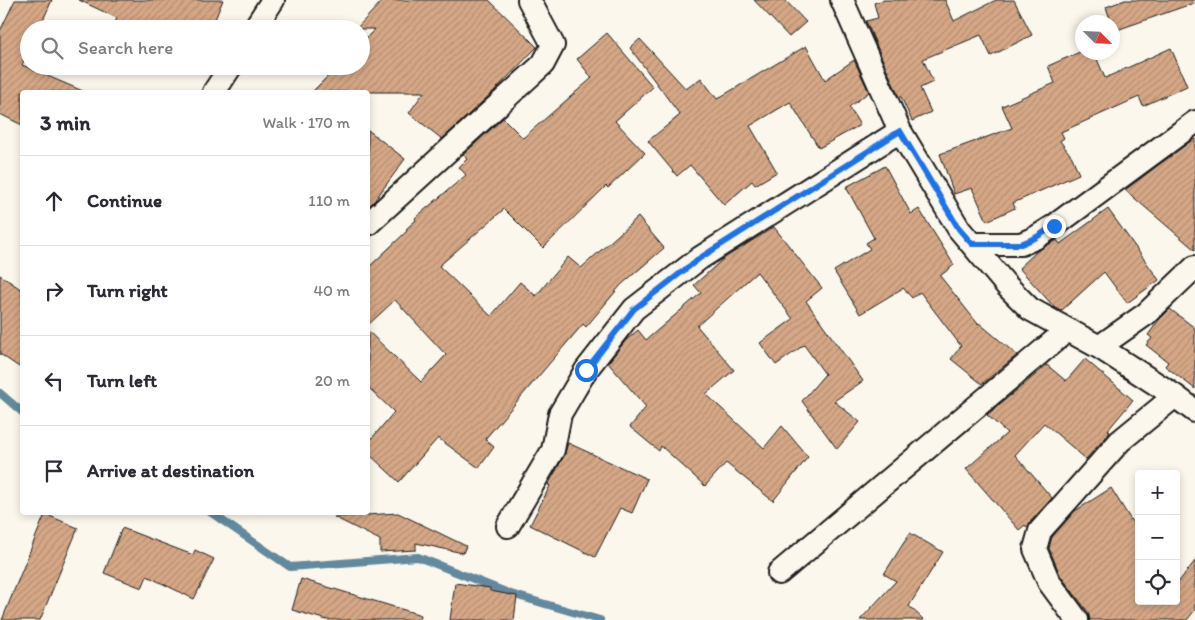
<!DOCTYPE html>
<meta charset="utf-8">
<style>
body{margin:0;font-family:Itim,sans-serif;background:#f7f7f7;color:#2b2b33}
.controls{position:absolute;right:15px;bottom:15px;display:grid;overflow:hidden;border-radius:5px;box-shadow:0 2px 8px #0003}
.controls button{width:45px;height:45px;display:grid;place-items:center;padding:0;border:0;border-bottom:1px solid #e1e1e2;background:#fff;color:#2b2b33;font:25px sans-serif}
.compass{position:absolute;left:1075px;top:15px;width:45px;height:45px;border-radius:50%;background:#fff;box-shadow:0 2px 8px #0003;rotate:114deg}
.stop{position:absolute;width:15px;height:15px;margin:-11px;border:4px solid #1a73e8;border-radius:50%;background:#fff}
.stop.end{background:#1a73e8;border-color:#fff;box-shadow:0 1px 5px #0008}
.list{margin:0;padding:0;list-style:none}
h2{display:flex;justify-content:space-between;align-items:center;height:65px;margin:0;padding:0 20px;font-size:21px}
h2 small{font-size:16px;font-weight:400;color:#7c7c81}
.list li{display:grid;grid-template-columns:32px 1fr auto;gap:15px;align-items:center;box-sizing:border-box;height:90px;padding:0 20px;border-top:1px solid #e1e1e2}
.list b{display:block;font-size:19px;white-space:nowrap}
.list em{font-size:16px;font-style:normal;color:#7c7c81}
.icon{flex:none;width:28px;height:28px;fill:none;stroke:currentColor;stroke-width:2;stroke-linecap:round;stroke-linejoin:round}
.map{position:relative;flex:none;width:1195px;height:620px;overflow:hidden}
.search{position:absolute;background:#fff;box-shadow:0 2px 8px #0003;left:20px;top:20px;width:350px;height:55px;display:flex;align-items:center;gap:12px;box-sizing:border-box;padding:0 18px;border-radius:28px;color:#7c7c81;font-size:19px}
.panel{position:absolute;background:#fff;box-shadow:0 2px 8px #0003;left:20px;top:90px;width:350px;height:425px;border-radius:5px}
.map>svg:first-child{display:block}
</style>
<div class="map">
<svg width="1195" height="620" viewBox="0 0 1195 620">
<defs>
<pattern id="building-hatch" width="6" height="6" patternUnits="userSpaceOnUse" patternTransform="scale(1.25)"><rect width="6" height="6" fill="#d5a786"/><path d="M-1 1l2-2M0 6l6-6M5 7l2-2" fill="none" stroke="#b68f73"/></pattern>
</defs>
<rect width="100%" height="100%" fill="#fbf7ec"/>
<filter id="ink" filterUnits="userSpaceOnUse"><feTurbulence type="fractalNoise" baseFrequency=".02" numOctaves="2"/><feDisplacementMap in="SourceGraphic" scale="10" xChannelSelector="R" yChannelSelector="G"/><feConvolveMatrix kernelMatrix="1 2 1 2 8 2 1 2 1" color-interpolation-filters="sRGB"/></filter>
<g filter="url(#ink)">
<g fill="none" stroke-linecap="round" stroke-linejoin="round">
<path stroke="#63899e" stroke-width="8" d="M0 393 22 412
M210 512 290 567 418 557 511 594 600 620"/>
</g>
<path fill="url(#building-hatch)" stroke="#1c1c1c" d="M15 0H52L39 29H29V50L22 65 85 92H22V125L0 114V31Z
M79 0H223L211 29H112L117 18Z
M383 0H489L537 47 495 90 442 139 409 113 424 92H312L338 66H361V43L375 29H356Z
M754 0H785L806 22 789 37Z
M884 0H945L954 21 996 0H1014L1032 35 991 56 981 35 923 59 933 82 920 88 931 112 912 121 901 97H899L866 21 878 18 874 3Z
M1125 0H1193L1194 3 1114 31 1112 22H1111L1106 7Z
M607 33 653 87 615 121 645 153 608 188 606 186 543 248 504 209 439 266 491 316 520 282 536 296 568 257 581 268 638 217 664 248 621 285 586 327 583 324 485 439 494 447 479 468 438 438 399 482 368 453V443L394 412 368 387V331L421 382 446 355 395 300 368 325V268L407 231 406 229 416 220 415 218 466 175 459 167 467 159 463 155 503 118 523 138 592 78 577 59Z
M640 39 686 89 701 78 717 99 806 46 825 80 854 60 869 92 849 107 860 125 819 148 790 102 750 126 777 172 755 185 752 181 724 205 690 165 677 176 648 141 680 115 630 48Z
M1171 48 1187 86 1143 106 1139 97 1061 132 1064 138 1060 141 1072 157 1079 174 1013 203 1015 208 987 221 972 188 954 194 940 154 1012 128 1002 106 1055 83 1048 66 1082 51V52H1094L1105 78Z
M368 130 405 159 375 200 368 207Z
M1195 138V250L1125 190Z
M885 166 911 214 919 209 954 265 940 276 978 324 979 323 1017 355 982 384 951 359 961 346 920 292 912 298 903 288 860 314 834 271 870 249 866 243 874 238 846 187Z
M1108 209 1159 280 1127 303 1104 272 1061 311 1055 308 1019 268 1037 251 1057 240 1060 244Z
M774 227 822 288 806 301 863 381 834 401 860 422 837 449 802 401 825 374 804 345 776 365 760 343 793 319 757 272 697 326 734 370 706 394 764 448 782 426 808 457 773 501 726 463 705 486 661 446 659 451 630 427 646 407 608 363 626 340 638 330 646 340 701 293 694 285 723 259Z
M0 275 22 290V369L0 354Z
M1170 309 1195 328V389L1165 366 1168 362 1146 345 1152 338 1148 335 1159 320Z
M1085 359 1133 400 1108 430 1110 432 1086 459 1044 423 1015 455 1052 498 1030 522 1027 528 1025 525 1019 530 966 469 1007 433 987 415 1047 365 1066 381Z
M568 443 647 479 632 513 620 508 595 557 530 525 550 486 548 485 564 456Z
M1111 488 1139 533V601H1176V585L1195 561V610L1187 620H1090L1088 612 1060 575 1049 548 1052 537 1075 511Z
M398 513 466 546 463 553 416 543V550L380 552V540L334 517Z
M45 514 78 528 40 620H2Z
M122 528 193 555 195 550 214 559 194 599 147 576 142 588 104 573Z
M910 533 943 552 909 606 924 620H860L896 581 884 574Z
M301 579 421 615 420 620H327L292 610Z
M455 583 490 588V591L517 596 514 620H450Z"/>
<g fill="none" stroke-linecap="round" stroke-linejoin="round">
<defs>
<path id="street" d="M842 0 900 131 959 229 1007 286 1030 309 1099 347 1175 396 1195 411
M254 29 273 0
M214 92 231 66
M368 224 543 64 553 45 529 0
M972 244H1021L1035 238 1054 226 1195 122
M1099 347 1146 314 1195 267
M508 526 553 450 560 414 586 370 634 309 700 258 900 131
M779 573 1066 331
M1077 620 1049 582 1035 549 1040 531 1120 441 1175 396"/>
</defs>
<use href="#street" stroke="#1c1c1c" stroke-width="26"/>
<use href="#street" stroke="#fbf7ec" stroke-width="22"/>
</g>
</g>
<g fill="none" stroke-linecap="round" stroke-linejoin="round" filter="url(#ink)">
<path stroke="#1a73e8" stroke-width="6" d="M586 370 634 309 700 258 900 131 959 229 972 244H1021L1035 238 1054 226"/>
</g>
</svg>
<div class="controls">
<button>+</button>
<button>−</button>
<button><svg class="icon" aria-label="locate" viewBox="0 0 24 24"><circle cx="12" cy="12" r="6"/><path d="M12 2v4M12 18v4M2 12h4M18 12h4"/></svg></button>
</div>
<svg class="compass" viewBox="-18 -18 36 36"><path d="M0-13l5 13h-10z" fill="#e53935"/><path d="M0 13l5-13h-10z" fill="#7c7c81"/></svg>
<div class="stop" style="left:586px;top:370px"></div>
<div class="stop end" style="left:1054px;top:226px"></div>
<div class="search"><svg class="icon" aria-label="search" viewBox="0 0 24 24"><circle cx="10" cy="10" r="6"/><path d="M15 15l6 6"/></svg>Search here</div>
<section class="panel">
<h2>3 min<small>Walk · 170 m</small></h2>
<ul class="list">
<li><svg class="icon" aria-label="ahead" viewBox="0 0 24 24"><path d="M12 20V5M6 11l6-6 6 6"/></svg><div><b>Continue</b></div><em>110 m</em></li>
<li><svg class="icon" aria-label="right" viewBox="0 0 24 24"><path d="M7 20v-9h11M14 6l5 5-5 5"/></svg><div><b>Turn right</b></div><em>40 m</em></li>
<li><svg class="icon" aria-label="left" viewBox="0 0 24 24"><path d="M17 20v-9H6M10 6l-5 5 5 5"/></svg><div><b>Turn left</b></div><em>20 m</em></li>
<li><svg class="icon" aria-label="arrive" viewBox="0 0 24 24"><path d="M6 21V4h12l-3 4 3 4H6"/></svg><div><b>Arrive at destination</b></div></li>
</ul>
</section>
</div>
